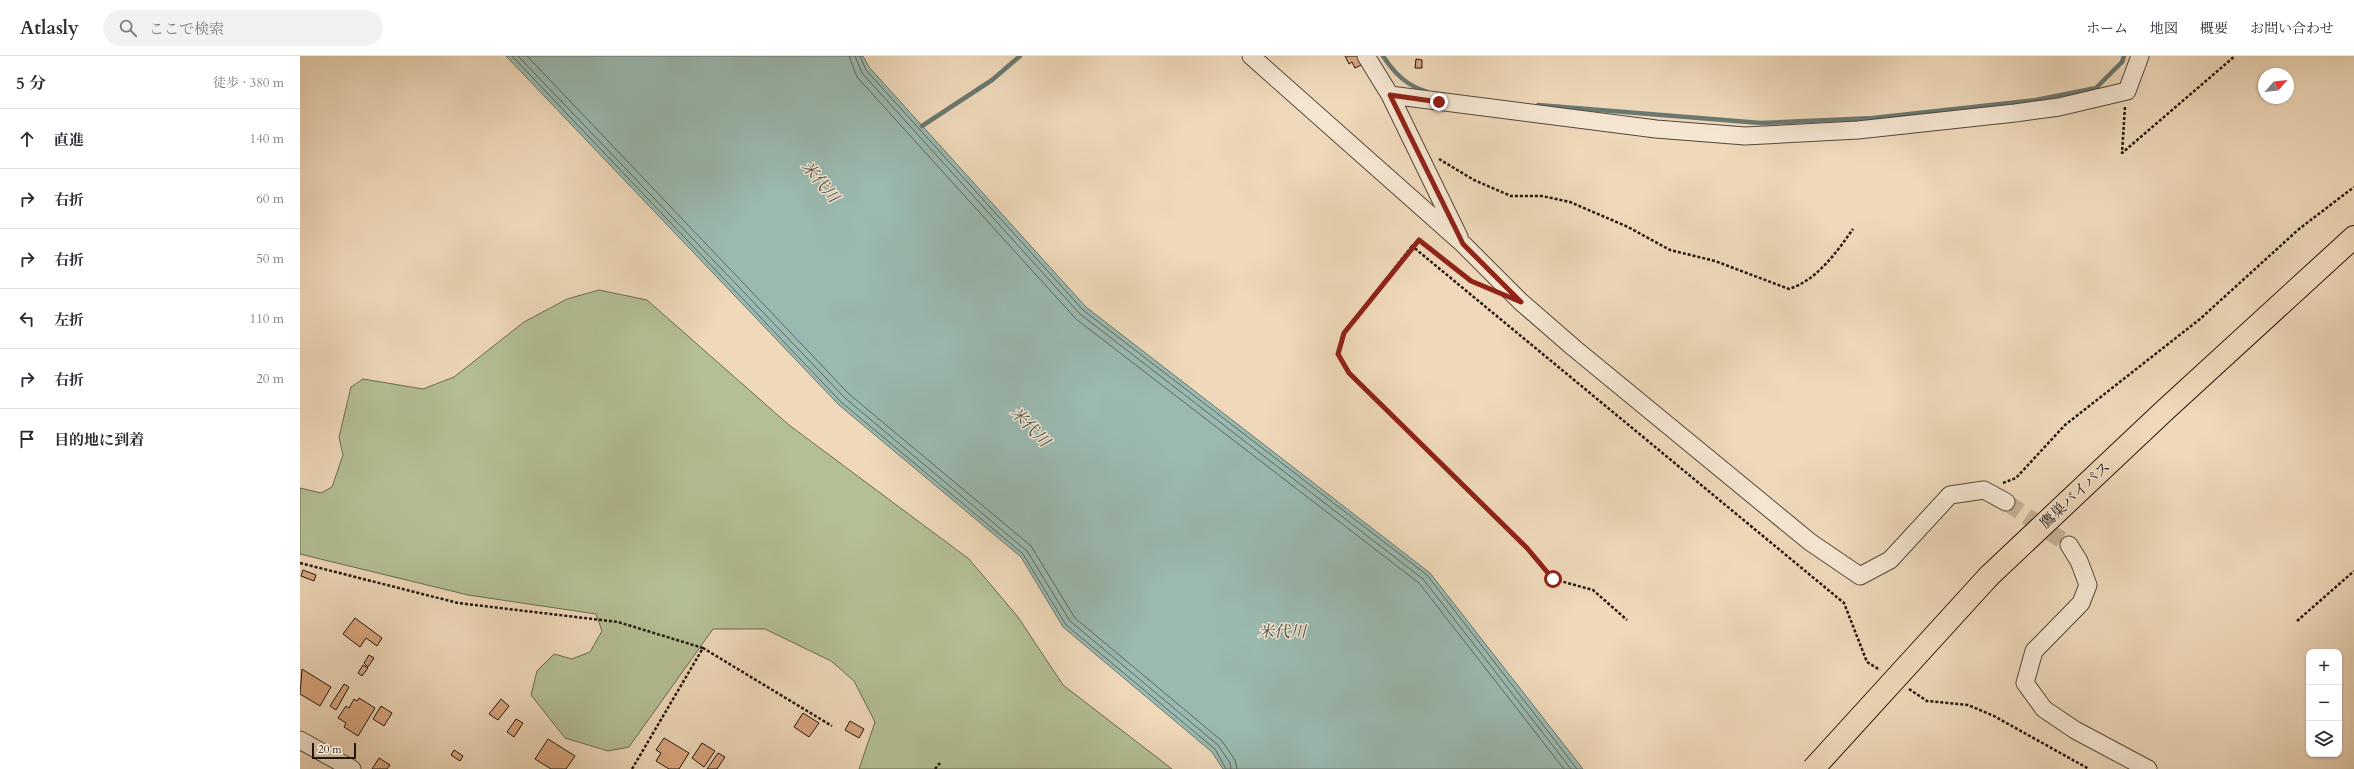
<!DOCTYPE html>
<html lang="ja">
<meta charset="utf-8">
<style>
body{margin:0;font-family:Cardo,"Noto Serif JP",serif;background:#f2f2f3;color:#2b2b33}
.controls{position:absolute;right:12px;bottom:12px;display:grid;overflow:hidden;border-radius:8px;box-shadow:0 1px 3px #0004}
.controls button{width:36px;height:36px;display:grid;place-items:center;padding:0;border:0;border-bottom:1px solid #e1e1e2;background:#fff;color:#2b2b33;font:20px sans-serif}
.compass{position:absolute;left:1958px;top:12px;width:36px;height:36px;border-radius:50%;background:#fff;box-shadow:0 1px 3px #0004;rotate:62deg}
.scale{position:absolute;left:12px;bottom:10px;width:44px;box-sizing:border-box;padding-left:4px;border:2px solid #211710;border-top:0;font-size:11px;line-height:14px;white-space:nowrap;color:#211710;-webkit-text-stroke:3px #f5e6d2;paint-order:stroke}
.stop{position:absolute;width:12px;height:12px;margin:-9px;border:3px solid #8f2418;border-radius:50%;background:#fff}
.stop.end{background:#8f2418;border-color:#fff;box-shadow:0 1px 4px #0008}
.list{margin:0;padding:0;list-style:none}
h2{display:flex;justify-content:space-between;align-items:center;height:52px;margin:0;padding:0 16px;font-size:17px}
h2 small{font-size:13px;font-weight:400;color:#7c7c81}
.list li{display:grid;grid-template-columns:26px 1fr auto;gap:12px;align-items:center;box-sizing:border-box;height:60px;padding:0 16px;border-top:1px solid #e1e1e2}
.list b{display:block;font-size:15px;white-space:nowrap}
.list em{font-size:13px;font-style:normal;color:#7c7c81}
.icon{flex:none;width:22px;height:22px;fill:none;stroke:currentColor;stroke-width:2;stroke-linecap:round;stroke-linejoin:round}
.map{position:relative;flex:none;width:2054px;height:713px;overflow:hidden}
header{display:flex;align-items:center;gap:24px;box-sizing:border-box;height:56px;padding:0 20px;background:#fff;border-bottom:1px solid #e1e1e2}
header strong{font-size:19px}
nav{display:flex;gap:22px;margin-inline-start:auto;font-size:14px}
.search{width:280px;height:36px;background:#f2f2f3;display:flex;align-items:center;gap:10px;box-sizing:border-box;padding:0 14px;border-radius:22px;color:#7c7c81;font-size:15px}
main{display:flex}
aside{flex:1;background:#fff}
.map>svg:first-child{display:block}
</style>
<header>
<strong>Atlasly</strong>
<div class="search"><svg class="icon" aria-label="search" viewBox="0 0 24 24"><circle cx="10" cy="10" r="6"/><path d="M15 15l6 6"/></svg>ここで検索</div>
<nav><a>ホーム</a><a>地図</a><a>概要</a><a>お問い合わせ</a></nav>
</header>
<main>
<aside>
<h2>5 分<small>徒歩 · 380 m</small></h2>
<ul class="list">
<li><svg class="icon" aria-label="ahead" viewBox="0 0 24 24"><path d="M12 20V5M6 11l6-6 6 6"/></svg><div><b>直進</b></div><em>140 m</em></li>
<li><svg class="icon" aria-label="right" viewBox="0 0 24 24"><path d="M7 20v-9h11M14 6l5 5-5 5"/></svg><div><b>右折</b></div><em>60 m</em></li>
<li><svg class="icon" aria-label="right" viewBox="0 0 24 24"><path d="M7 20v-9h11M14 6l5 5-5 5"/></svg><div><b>右折</b></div><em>50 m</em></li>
<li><svg class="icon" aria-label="left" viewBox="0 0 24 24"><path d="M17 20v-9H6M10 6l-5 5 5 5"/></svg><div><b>左折</b></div><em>110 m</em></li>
<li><svg class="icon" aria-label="right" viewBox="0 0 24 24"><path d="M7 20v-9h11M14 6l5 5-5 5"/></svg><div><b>右折</b></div><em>20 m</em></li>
<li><svg class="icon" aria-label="arrive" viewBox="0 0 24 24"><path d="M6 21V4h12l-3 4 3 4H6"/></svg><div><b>目的地に到着</b></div></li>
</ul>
</aside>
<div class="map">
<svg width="2054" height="713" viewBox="0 0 2054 713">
<rect width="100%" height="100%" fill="#efd9ba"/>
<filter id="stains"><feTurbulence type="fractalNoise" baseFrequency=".005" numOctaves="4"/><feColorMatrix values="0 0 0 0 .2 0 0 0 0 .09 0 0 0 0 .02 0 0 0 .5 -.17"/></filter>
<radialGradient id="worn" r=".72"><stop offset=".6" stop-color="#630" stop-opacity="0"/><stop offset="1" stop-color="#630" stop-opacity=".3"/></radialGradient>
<path fill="#b4c094" stroke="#6a6c52" d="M299 234 347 244 489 369 669 503 718 561 763 629 872 713H559L575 666 554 625 531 605 465 573H413L329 691 308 695 265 682 231 639 237 615 254 598 272 603 290 596 302 575 296 558 168 539 0 498V432L21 437 32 431 43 399 39 381 51 331 63 323 123 333 154 321 224 266 267 243Z"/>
<path fill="#9abab1" stroke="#6a7971" d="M206 0H563L569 11 786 251 1130 517 1283 713H923L912 696 763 571 721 501 539 349Z"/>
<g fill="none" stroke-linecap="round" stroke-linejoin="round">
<path stroke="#5e6860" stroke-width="1" d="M212 0 541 346 723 498 766 569 915 693 926 713
M218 0 545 342 727 495 770 565 918 689 930 707 931 713
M227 0 549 338 731 490 775 562 922 685 935 704 937 713
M549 0 557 21 776 263 1119 527 1264 713
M555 0 562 17 780 258 1123 523 1271 713
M560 0 566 14 783 254 1127 519 1277 713"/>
<path stroke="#6a7971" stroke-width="4.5" d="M1083 0C1095 18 1106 29 1127 36
M1238 49 1461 67 1573 62 1736 44 1796 32 1822 6 1824 0
M622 70 692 24 720 0"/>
</g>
<path fill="#d9a680" stroke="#211710" d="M1045 0H1061L1065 7 1055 12 1052 6 1049 8Z
M1116 3 1122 4V12H1115Z
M3 514 16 519 14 525 1 520Z
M55 562 82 582 77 590 66 582 60 591 43 578Z
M69 599 74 602 68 611 64 607Z
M63 609 68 612 62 620 58 617Z
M2 613 31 631 20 650 0 638Z
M44 628 49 631 36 654 30 650Z
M59 642 75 652 58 680 44 671 46 667 38 662 46 650 49 652 54 643 57 645Z
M201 643 209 650 198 664 189 658Z
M81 650 92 657 84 670 73 663Z
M503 657 519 667 509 681 494 671Z
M216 663 223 667 214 681 207 676Z
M550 665 564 673 559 682 545 674Z
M364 682 389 697 379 713H369L356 705 361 697 356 694Z
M248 683 275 700 266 713H251L235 703Z
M402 687 415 695 404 711 392 702Z
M154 694 163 700 160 705 151 699Z
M418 697 425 701 417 713H407Z
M79 702 90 709 87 713H72Z"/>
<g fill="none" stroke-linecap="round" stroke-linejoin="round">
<path stroke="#c6b298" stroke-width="17" stroke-dasharray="17 8" stroke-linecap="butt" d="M1706 446 1769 489"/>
<defs>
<path id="minor" d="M951 0 1163 188 1221 246 1274 292 1510 486 1560 520 1590 504 1650 439 1684 434 1706 446
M1066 0 1090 39 1159 181
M1090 39 1356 73 1445 80 1558 74 1715 57 1759 51 1827 35 1840 0
M1769 489 1779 505 1788 529 1781 547 1734 595 1725 627 1744 653 1775 674 1848 713
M0 684 52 713"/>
<path id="highway" d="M1689 520 1864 355 2054 181"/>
</defs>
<use href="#minor" stroke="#54483a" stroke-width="19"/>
<use href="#highway" stroke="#211710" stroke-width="24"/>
<path stroke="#211710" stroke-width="2.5" stroke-dasharray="3 2" stroke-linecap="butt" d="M1825 51 1822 97 1935 0
M1139 103 1174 124 1211 140H1242L1270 146 1328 171 1370 194 1415 205 1489 233C1517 224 1536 197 1553 173
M1112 190 1044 277 1038 298 1049 317 1227 493 1253 523 1293 534 1327 564
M1181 229 1171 225 1119 184 1112 190 1544 547 1567 606 1580 614
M1703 427 1716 422 1765 369 1900 263 1999 173 2054 131
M0 507 158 547 318 566 403 592
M1997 565 2054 515
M1609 633 1627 645 1668 649 1694 660 1789 713
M332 713 403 592 532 670
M635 713 640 707"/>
<use href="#minor" stroke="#f5e6d2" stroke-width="17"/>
<use href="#highway" stroke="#efd9ba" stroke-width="22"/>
<defs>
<path id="highway-bridge" d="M1513 713 1689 520"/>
</defs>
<use href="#highway-bridge" stroke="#211710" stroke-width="24" stroke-linecap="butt"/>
<use href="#highway-bridge" stroke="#efd9ba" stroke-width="22"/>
</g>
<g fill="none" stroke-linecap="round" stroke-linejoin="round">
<path stroke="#8f2418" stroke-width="5" d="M1139 46 1090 39 1163 188 1221 246 1171 225 1119 184 1044 277 1038 298 1049 317 1227 492 1253 523"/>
</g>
<g text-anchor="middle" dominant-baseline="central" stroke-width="3" stroke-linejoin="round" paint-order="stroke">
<g font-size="15" fill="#211710" stroke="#f5e6d2">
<text transform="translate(1775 439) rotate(-43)">鷹巣バイパス</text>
</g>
<g font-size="16" font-style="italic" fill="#4b5048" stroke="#f5e6d2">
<text transform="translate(520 126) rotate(50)">米代川</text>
<text transform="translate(730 371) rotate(46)">米代川</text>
<text x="982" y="576">米代川</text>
</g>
</g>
<rect width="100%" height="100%" filter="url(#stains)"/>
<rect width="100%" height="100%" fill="url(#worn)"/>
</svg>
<div class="controls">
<button>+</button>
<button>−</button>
<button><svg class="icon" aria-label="layers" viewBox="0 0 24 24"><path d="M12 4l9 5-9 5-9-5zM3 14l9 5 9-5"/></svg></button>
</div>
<svg class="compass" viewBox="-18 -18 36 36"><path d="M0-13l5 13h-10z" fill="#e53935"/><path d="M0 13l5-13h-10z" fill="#7c7c81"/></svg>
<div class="scale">20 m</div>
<div class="stop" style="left:1253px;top:523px"></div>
<div class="stop end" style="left:1139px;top:46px"></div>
</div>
</main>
